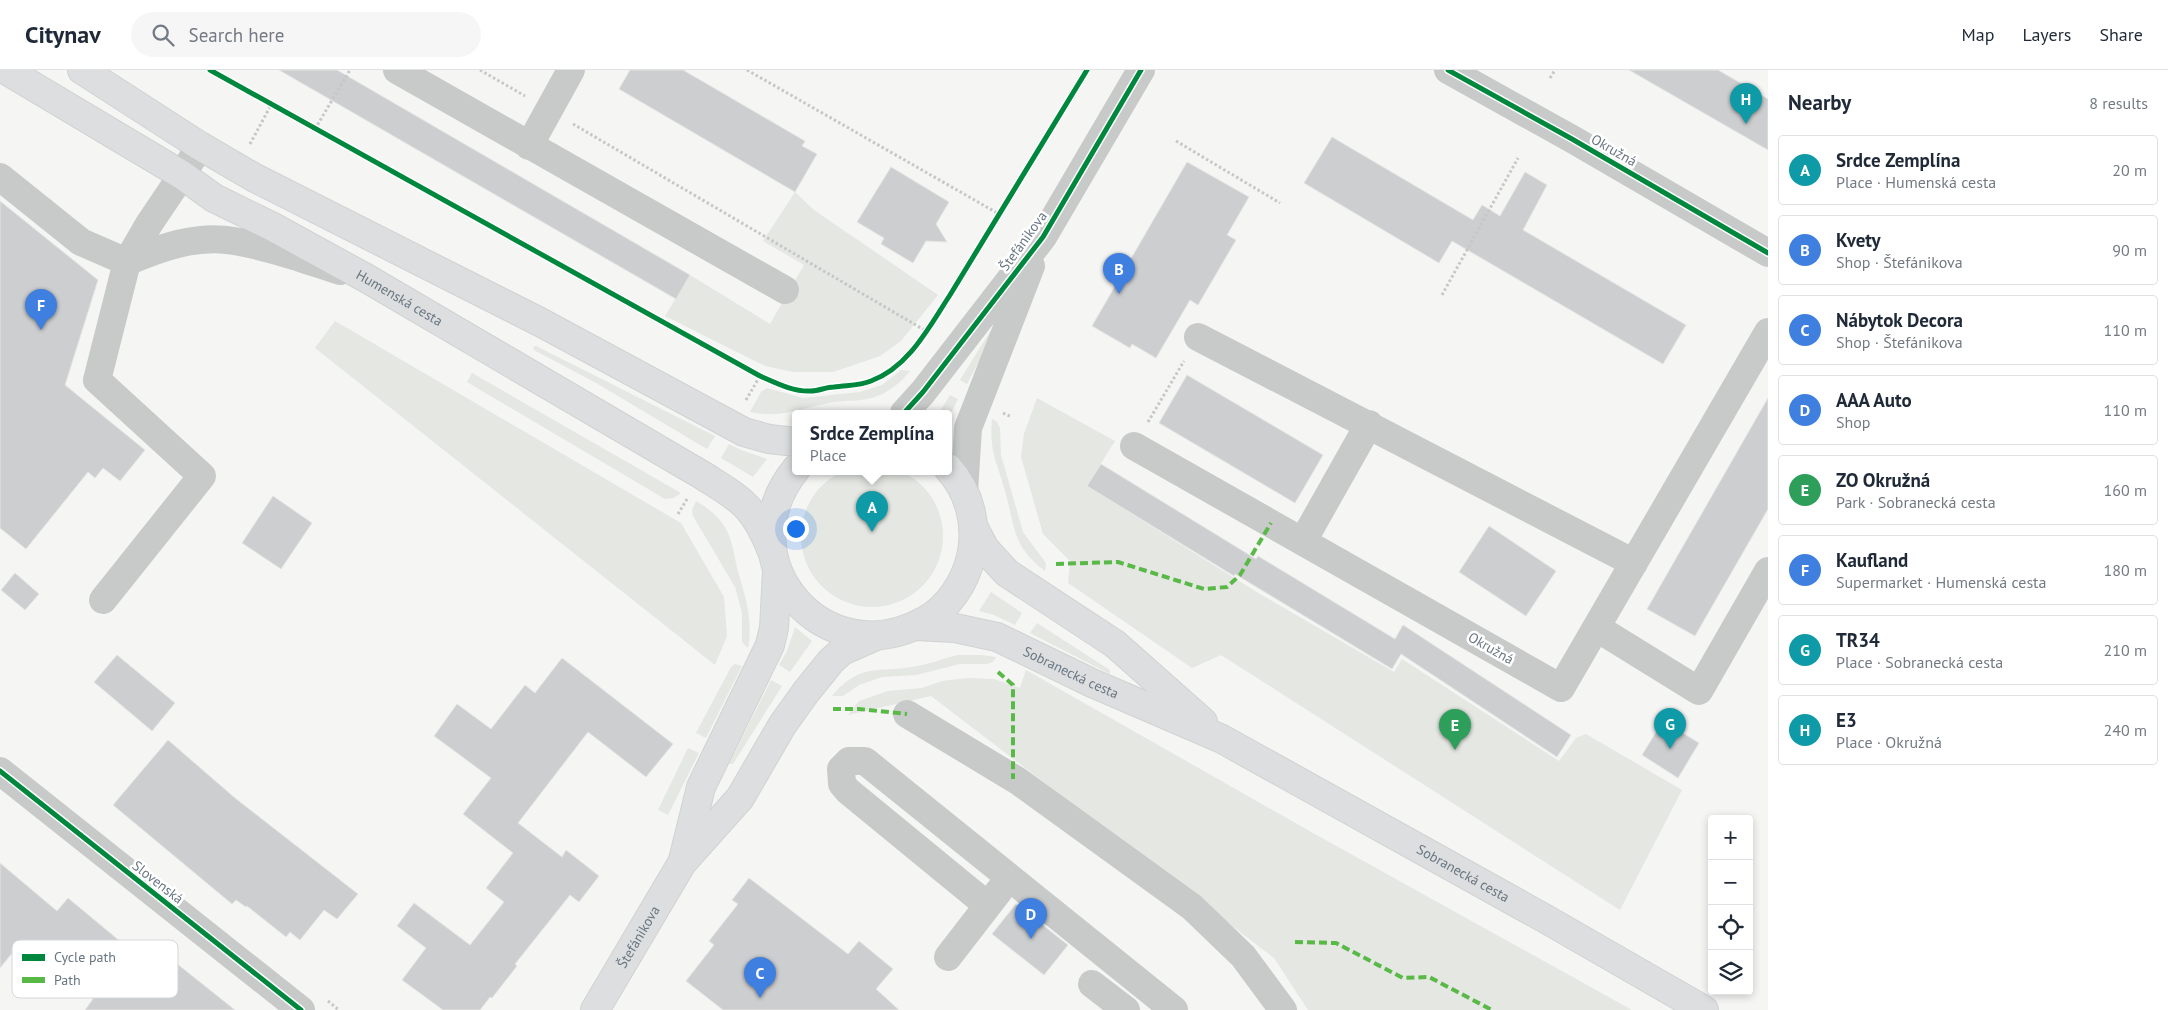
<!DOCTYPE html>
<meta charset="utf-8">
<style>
body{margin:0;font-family:"PT Sans",sans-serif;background:#f6f6f7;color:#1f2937}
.controls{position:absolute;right:15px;bottom:15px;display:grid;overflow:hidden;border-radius:5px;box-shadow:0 2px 8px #0003}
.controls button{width:45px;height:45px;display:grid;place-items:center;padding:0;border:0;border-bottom:1px solid #e0e1e3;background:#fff;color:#1f2937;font:25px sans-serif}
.you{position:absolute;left:795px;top:458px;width:18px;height:18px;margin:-12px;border:4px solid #fff;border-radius:50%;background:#1a73e8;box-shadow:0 0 0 8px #1a73e833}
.badge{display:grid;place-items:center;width:32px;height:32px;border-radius:50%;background:#7c3aed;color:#fff;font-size:16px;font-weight:700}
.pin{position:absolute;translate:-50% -41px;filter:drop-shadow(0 1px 2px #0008)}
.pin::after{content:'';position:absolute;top:26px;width:18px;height:15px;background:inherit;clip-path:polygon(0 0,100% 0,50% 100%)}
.popup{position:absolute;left:792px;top:340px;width:160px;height:65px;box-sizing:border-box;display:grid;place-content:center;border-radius:5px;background:#fff;filter:drop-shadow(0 1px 4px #0005);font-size:16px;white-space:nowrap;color:#747a83}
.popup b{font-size:19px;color:#1f2937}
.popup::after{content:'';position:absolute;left:50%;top:100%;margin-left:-10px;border:10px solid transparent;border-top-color:#fff}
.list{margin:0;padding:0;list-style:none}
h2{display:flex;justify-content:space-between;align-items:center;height:65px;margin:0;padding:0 20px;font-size:21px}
h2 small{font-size:16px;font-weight:400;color:#747a83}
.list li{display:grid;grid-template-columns:32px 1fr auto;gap:15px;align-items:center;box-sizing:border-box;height:70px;margin:0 10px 10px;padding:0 10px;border:1px solid #e0e1e3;border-radius:5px}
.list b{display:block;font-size:19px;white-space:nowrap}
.list p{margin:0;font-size:16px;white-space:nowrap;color:#747a83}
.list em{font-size:16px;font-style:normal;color:#747a83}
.icon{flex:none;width:28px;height:28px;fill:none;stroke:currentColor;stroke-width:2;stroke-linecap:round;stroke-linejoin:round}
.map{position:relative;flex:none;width:1768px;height:940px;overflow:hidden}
header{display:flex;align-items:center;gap:30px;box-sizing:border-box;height:70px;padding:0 25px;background:#fff;border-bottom:1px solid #e0e1e3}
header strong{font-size:24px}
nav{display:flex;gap:28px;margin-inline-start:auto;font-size:18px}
.search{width:350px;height:45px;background:#f6f6f7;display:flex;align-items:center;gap:12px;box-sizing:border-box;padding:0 18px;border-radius:28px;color:#747a83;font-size:19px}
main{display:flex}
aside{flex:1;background:#fff}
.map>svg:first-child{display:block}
</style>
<header>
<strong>Citynav</strong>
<div class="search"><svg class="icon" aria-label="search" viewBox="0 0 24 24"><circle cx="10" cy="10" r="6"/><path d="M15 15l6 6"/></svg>Search here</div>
<nav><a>Map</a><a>Layers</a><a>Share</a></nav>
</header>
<main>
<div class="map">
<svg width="1768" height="940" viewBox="0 0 1768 940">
<rect width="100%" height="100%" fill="#f5f5f4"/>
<path fill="#e4e7e2" d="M795 122 814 140 938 225 901 271 880 286 833 302H793L765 296 665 246 690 205 770 254 804 195 763 171Z
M335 251 681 453 724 527 727 566 715 595 315 278Z
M994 255 998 256 967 314 960 310Z
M536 276 715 366 707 379 596 313 534 280 533 277Z
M901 300 910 301C902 311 893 319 880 325 865 332 850 330 834 332 804 337 782 349 750 342L761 322 767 318 803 328 860 322 882 315Z
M472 303 681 423 674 428 665 429 467 312Z
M950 325 958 329 948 349V343H939Z
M1037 328 1115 371 1087 416 1260 524 1394 602 1402 589 1559 691 1576 668 1586 664 1682 720 1620 840 1221 585 1192 598 1068 513 1070 491 1043 464 1021 387 1024 364Z
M992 349 997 352 1000 358 1001 385 1023 462 1046 493 1045 501C1012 477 1015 456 1005 421 997 391 989 382 992 349Z
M729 374 741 380 767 389 753 407 721 388Z
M801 466a71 71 0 1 1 142 0a71 71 0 1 1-142 0Z
M696 431C708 438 717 445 725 457 733 471 734 486 738 502 746 528 753 550 748 578L742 572V543L735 517 693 446 692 440Z
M991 522 1022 543 1015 555 994 545 979 541Z
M1037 553 1110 600V604L1030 563Z
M795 557 812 571 790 602 779 595 787 581Z
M958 585H981L996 587 993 592 987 594H960L916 605 882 607 859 615 843 626H832C862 591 878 604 917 596 931 594 944 588 958 585Z
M735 594 742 596 706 668 696 663 731 597Z
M1026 600 1313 763 1632 940H1308L1274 888 931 626 848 645 859 631 888 621 922 618 942 611 967 608 994 609 1020 618Z
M771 610 782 616 733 694H729Z
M688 678 699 683 668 745 658 740Z"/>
<path fill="#cdcecf" stroke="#e4e4e4" d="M279 0H337L690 205 676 229Z
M630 0H683L805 71 802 76 817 84 795 122 619 19Z
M1629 0H1718L1768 29V80Z
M1332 67 1473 150 1482 135 1500 146 1525 102 1547 115 1523 160 1686 255 1663 294 1452 171 1439 193 1304 113Z
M1187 92 1249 127 1227 165 1236 170 1198 235 1190 230 1156 288 1132 274 1130 278 1092 256Z
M891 97 949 132 936 154 947 172 926 171 913 193 881 174 884 168 857 152Z
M0 131 98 210 65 315 145 380 120 411 103 398 95 408 88 402 26 479 0 458Z
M1187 305 1323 385 1295 433 1159 353Z
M1768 328V439L1695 566 1647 539Z
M1101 394 1256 489 1258 486 1395 569 1403 555 1571 665 1557 687 1401 584 1392 599 1235 504 1234 506 1087 416Z
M273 426 312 453 281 499 242 473Z
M1489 456 1556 501 1526 546 1459 502Z
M15 503 39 524 25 540 1 520Z
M117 585 175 633 152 661 94 612Z
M562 588 673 674 646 707 588 662 518 753 562 787 566 780 599 806 579 832 570 825 515 894 517 896 492 928 490 927 480 940H443L402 910 426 878 397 856 414 833 470 875 504 832 486 818 513 783 463 744 491 708 434 666 457 634 491 659 525 615 535 623Z
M1663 651 1699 673 1678 708 1642 685Z
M168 670 235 728 358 824 337 849 324 840 300 870 290 862 286 867 247 836 246 837 236 830 232 834 113 735Z
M0 793 57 841 68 828 133 882 141 871 161 881 235 940H85L93 929 22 871 0 898Z
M749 808 848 884 859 871 893 899 876 919 899 940H723L686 911 714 875 709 871 738 834 732 830Z
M1016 834 1068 875 1044 905 992 864Z"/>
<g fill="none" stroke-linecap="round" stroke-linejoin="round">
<defs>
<g id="major">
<path id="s1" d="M6 0 182 105 214 128 273 157 366 208 702 405C741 430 753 434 771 479"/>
<path d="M82 0 200 76 255 108 540 252 744 362 769 369 796 372"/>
<path d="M796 399C723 489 825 608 926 550 949 537 965 512 971 487 978 456 970 422 948 398"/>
<path d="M974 458 985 479 1007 503 1115 574 1203 652"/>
<path id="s2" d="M915 556 955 558 997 567 1092 613 1222 669 1544 848 1704 940"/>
<path d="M683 790 701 717 770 575 774 558 777 501"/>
<path id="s3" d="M595 940 682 793 740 728 783 654 806 622 831 591 842 581 876 566"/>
</g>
</defs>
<use href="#major" stroke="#d1d2d2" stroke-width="30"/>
<path stroke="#c6c7c8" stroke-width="3" stroke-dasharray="2.5 2.5" stroke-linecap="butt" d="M480 0 525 26
M747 0 999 144
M1550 8 1555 0
M573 54 926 261
M315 59 350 0
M1176 71 1280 133
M250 74 271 35
M1442 225 1518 88
M746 330 760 306
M1003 343 1012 347
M1148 352 1184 291
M678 444 687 429
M328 931 339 940"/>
<path stroke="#c8caca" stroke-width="28" d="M397 0 785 220
M1448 0 1572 69 1768 183
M529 76 571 0
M0 107 81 172 127 192C159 178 198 164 234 171 270 177 306 190 340 201
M1198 267 1634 493
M904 343 923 322 1043 167 1141 0
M1134 376 1561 618 1768 262
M964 422 968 358 1031 196
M1303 471 1369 354
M103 530 202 406 97 310 127 192 149 154 182 105 200 76
M1597 558 1699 621 1768 501
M907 644 1018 711 1192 837 1243 886 1283 940
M0 701 301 940
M987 835 848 721 842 714 841 699 849 691H865L1174 940
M948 887 999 821
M1092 914 1126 940"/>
<use href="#major" stroke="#dddedf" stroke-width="28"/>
<path stroke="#58b947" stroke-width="4" stroke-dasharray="8 4" stroke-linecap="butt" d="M1056 494 1118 492 1204 519 1227 517 1240 505 1271 453
M998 602 1013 615V709
M833 639H859L907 644
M1295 872 1336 873 1403 908 1429 907 1492 940"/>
<defs>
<path id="cycleway" d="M210 0 760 306C776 313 793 322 811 321 819 321 826 317 834 317 847 315 859 316 871 311 909 297 929 257 950 225L1087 0
M1448 0 1572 69 1768 183
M904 343 923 322 1043 167 1141 0
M0 701 301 940"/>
</defs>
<use href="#cycleway" stroke="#fff" stroke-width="8"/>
<use href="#cycleway" stroke="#00873e" stroke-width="5"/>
</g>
<g text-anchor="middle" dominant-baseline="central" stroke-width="5" stroke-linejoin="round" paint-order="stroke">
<g font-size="14" fill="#687682" stroke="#fff">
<text transform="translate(1614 80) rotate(30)">Okružná</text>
<text transform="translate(1023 171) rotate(-54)">Štefánikova</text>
<text stroke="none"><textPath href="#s1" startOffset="455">Humenská cesta</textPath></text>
<text transform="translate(1491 578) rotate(30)">Okružná</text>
<text stroke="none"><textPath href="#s2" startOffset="165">Sobranecká cesta</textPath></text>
<text stroke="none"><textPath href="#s2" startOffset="606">Sobranecká cesta</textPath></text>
<text transform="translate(158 812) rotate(38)">Slovenská</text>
<text stroke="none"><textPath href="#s3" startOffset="85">Štefánikova</textPath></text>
</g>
</g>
<rect x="12" y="870" width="166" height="58" rx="8" fill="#fff" stroke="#d2d6da" stroke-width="1"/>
<rect x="22" y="884" width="23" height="7" fill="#00873e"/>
<rect x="22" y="907" width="23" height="6" fill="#58b947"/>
<g font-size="14" fill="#687682">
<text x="54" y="892">Cycle path</text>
<text x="54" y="915">Path</text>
</g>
</svg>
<div class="controls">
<button>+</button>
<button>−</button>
<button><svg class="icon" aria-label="locate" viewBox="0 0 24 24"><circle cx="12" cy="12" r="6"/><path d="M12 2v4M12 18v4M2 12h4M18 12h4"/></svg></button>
<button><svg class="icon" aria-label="layers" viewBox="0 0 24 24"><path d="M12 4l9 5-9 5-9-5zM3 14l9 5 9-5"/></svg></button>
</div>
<div class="you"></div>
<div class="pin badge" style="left:872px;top:462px;background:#0f9aa8">A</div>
<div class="popup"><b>Srdce Zemplína</b>Place</div>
<div class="pin badge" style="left:1119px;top:224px;background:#3f7fe0">B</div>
<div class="pin badge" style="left:760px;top:928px;background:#3f7fe0">C</div>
<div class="pin badge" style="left:1031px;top:869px;background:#3f7fe0">D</div>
<div class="pin badge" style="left:1455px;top:680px;background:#2e9e5b">E</div>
<div class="pin badge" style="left:41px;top:260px;background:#3f7fe0">F</div>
<div class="pin badge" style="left:1670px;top:679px;background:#0f9aa8">G</div>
<div class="pin badge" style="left:1746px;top:54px;background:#0f9aa8">H</div>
</div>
<aside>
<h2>Nearby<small>8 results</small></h2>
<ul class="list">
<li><span class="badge" style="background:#0f9aa8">A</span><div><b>Srdce Zemplína</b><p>Place · Humenská cesta</p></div><em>20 m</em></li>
<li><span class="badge" style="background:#3f7fe0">B</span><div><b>Kvety</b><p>Shop · Štefánikova</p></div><em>90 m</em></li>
<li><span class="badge" style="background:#3f7fe0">C</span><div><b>Nábytok Decora</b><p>Shop · Štefánikova</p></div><em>110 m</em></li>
<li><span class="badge" style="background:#3f7fe0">D</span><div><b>AAA Auto</b><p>Shop</p></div><em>110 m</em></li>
<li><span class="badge" style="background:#2e9e5b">E</span><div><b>ZO Okružná</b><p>Park · Sobranecká cesta</p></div><em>160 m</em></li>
<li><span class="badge" style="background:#3f7fe0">F</span><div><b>Kaufland</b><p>Supermarket · Humenská cesta</p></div><em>180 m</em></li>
<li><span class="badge" style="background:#0f9aa8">G</span><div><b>TR34</b><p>Place · Sobranecká cesta</p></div><em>210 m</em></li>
<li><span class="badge" style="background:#0f9aa8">H</span><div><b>E3</b><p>Place · Okružná</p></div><em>240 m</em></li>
</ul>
</aside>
</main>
